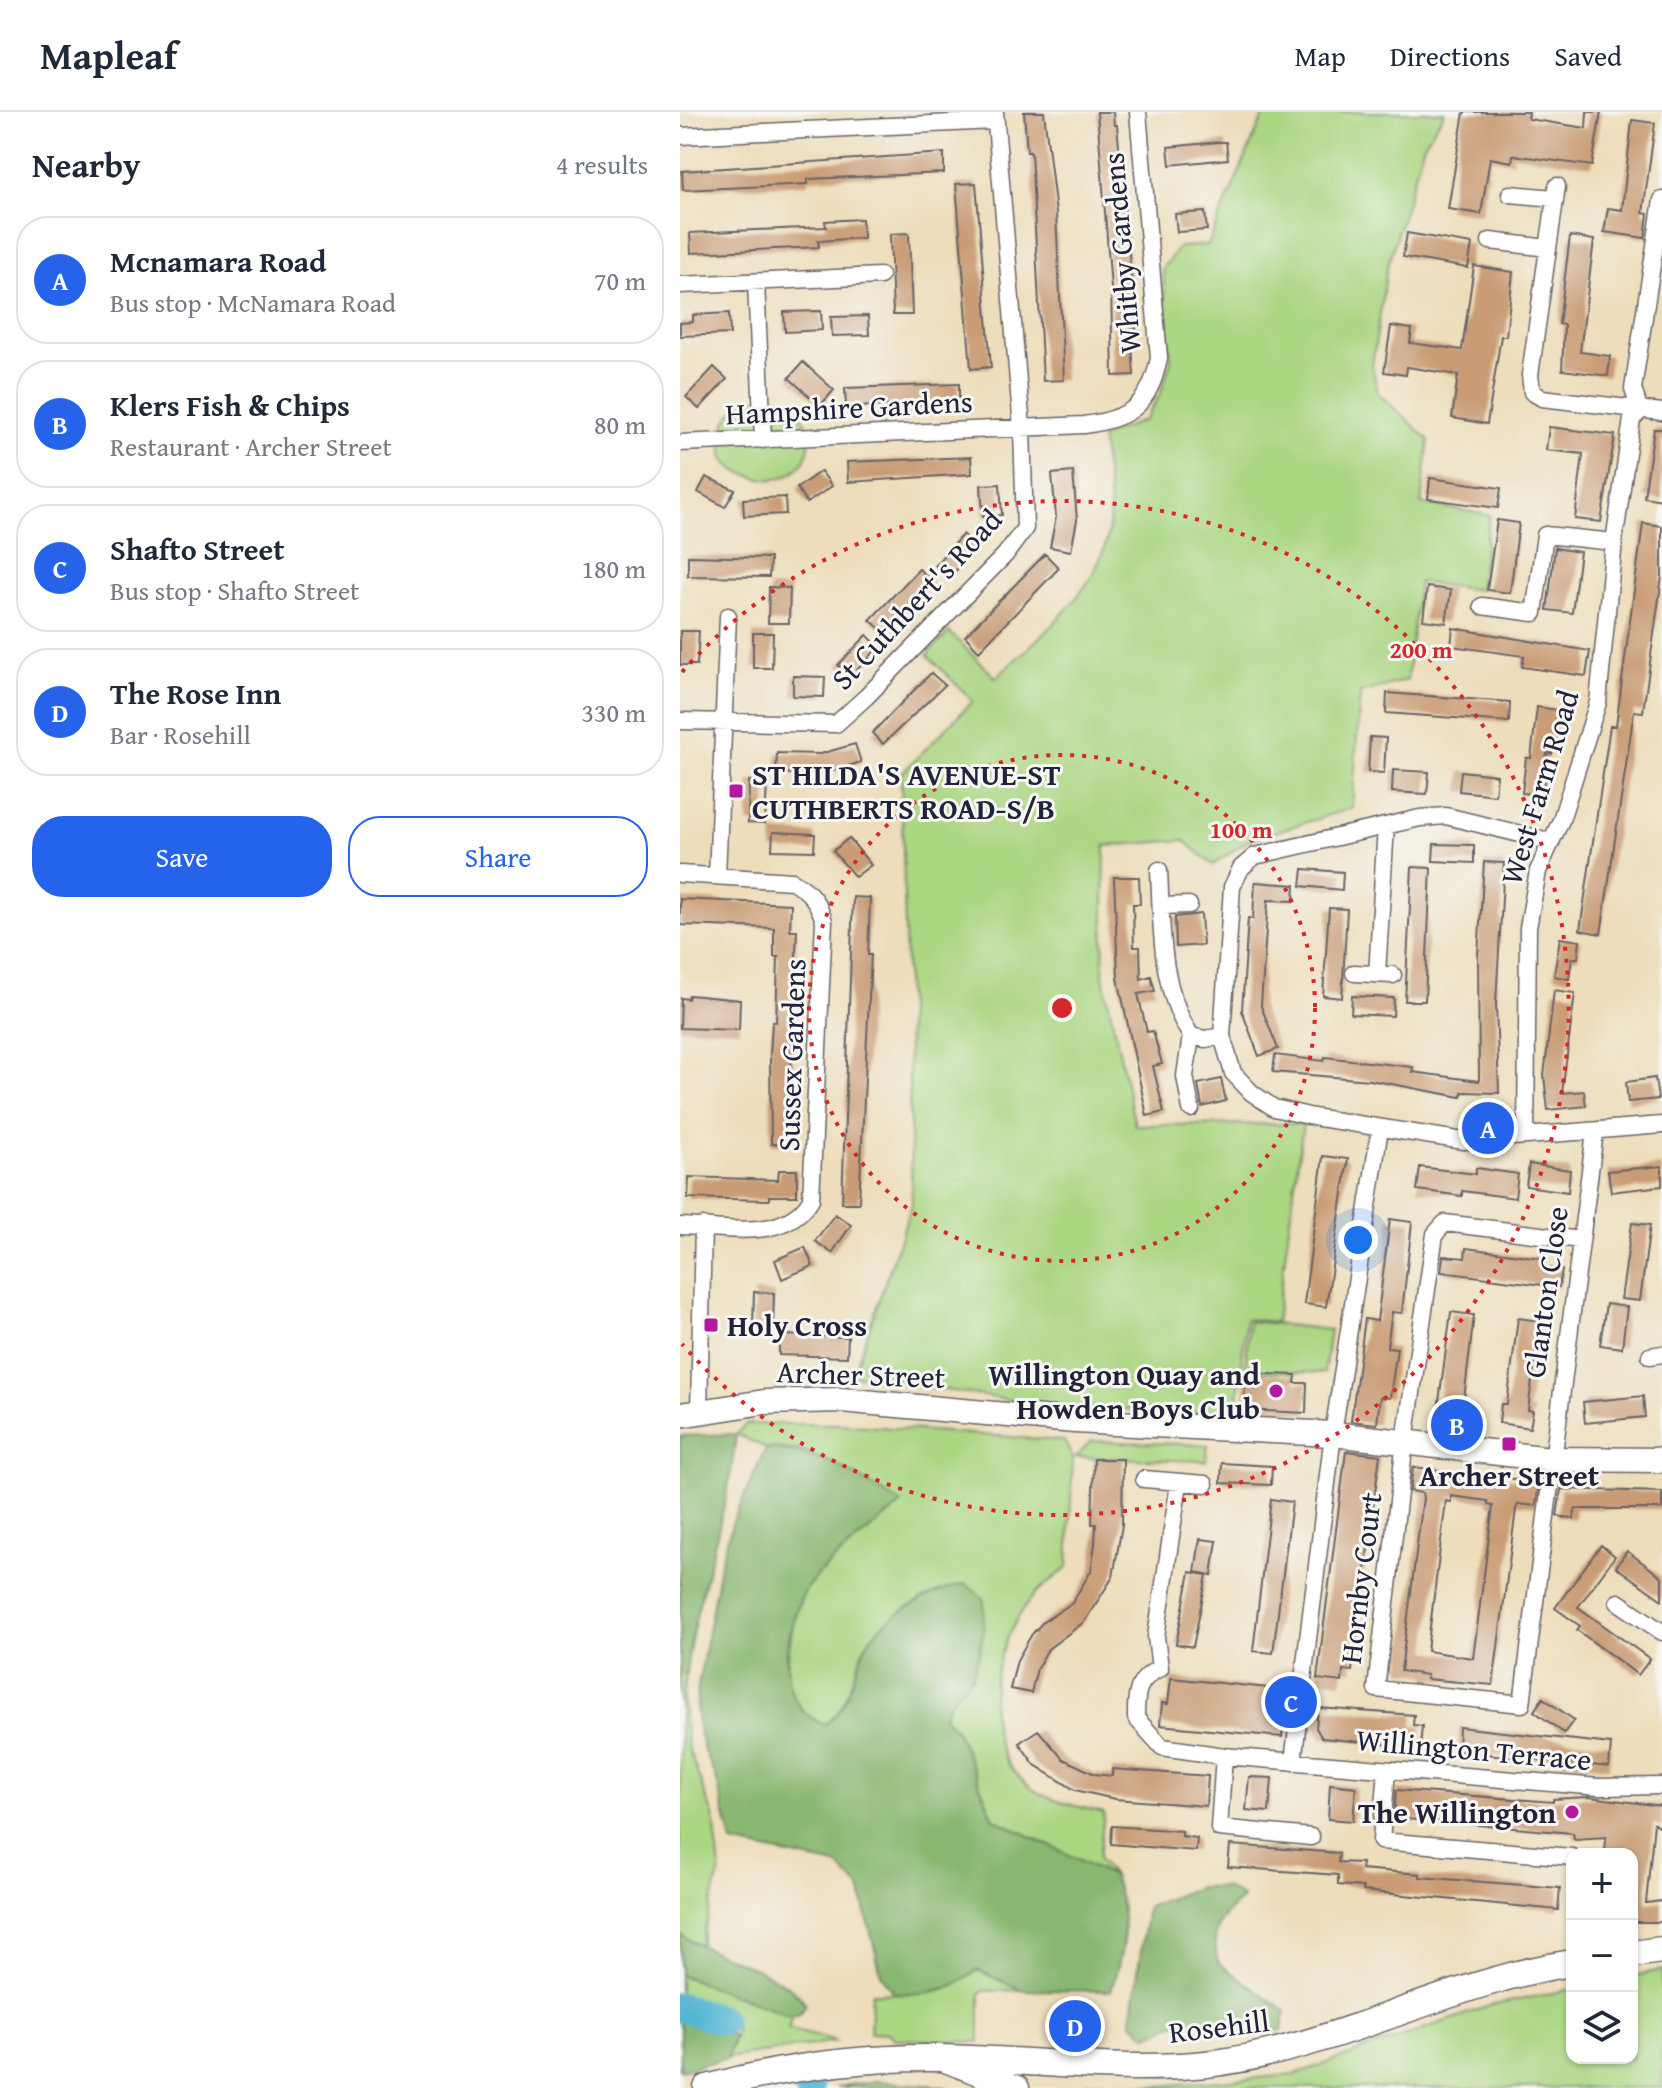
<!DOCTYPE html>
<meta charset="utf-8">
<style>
body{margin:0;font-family:"Gentium Book Plus",serif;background:#f2f2f3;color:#1f2937}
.controls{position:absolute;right:24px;bottom:24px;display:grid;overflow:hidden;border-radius:16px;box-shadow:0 2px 6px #0004}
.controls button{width:72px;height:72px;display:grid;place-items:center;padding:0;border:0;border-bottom:2px solid #e0e1e3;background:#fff;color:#1f2937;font:40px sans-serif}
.you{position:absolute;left:678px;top:1128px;width:28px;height:28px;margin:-20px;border:6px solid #fff;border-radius:50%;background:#1a73e8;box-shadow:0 0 0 12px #1a73e833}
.badge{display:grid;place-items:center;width:52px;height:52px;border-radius:50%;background:#2563eb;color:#fff;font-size:26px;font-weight:700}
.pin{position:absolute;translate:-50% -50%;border:4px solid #fff;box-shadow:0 2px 8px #0006}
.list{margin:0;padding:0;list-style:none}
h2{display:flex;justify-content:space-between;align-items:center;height:104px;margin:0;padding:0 32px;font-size:34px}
h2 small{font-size:26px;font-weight:400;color:#747a83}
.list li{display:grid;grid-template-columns:52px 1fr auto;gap:24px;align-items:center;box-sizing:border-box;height:128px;margin:0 16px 16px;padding:0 16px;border:2px solid #e0e1e3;border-radius:32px}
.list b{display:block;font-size:30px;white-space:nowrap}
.list p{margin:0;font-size:26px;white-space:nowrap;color:#747a83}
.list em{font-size:26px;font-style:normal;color:#747a83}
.actions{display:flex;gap:16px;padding:24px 32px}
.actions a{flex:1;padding:18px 0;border:2px solid #2563eb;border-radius:32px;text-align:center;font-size:28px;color:#2563eb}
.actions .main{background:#2563eb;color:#fff}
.icon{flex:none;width:44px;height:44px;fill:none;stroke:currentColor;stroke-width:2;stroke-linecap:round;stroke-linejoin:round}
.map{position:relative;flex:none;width:982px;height:1976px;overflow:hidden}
header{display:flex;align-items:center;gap:48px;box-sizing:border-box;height:112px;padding:0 40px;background:#fff;border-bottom:2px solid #e0e1e3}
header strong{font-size:38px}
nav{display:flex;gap:44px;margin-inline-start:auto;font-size:28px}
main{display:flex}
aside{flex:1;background:#fff}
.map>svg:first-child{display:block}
</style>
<header>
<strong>Mapleaf</strong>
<nav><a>Map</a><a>Directions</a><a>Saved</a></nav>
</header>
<main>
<aside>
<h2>Nearby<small>4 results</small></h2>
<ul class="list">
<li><span class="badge">A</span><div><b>Mcnamara Road</b><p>Bus stop · McNamara Road</p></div><em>70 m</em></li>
<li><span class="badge">B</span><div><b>Klers Fish &amp; Chips</b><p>Restaurant · Archer Street</p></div><em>80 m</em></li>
<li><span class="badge">C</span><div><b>Shafto Street</b><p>Bus stop · Shafto Street</p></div><em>180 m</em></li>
<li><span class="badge">D</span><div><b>The Rose Inn</b><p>Bar · Rosehill</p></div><em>330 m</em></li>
</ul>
<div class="actions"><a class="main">Save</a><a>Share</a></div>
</aside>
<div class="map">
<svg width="982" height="1976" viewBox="0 0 982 1976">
<rect width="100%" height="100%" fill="#f6f6f2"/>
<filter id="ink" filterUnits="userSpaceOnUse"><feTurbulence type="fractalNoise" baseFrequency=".0125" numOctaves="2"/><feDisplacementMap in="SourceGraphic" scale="16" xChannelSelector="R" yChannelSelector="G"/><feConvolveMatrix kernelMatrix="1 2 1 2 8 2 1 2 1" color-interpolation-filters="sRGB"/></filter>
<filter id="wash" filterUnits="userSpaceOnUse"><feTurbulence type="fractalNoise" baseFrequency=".006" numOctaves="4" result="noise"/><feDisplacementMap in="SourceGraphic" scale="32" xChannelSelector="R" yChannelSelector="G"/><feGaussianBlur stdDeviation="1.8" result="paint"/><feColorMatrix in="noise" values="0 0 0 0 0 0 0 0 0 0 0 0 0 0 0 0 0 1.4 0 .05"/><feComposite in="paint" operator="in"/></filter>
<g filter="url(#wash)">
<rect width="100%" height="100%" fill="#edddba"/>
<path fill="#abd682" stroke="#667c5e" stroke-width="2" d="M585 0H765L744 32 707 156 692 253 698 281 749 328 741 392 810 403 799 478 739 470 727 568 680 581 672 696 569 728 533 753 504 728 425 734 423 864 455 1013 623 1012 596 1210 566 1207 556 1304 348 1291 173 1263 232 1092 221 662 293 589 247 543 269 520 316 566C363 520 432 471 430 398 429 374 424 349 421 325L465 308 480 282 491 249 482 157 499 135 528 133Z
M92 284C159 308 127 386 68 363 58 360 49 356 44 346 42 341 43 333 43 327 44 297 65 287 92 284Z
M569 1209 650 1218 644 1261 565 1259Z
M66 1312H159L384 1329 393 1346 388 1455C378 1464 365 1472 355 1482 310 1533 289 1635 354 1678 373 1691 403 1695 424 1701L419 1747 433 1764 314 1707 277 1619 264 1605 269 1586 291 1565 172 1573 162 1599 145 1612C134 1609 122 1603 115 1593 99 1569 112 1503 125 1479 138 1457 199 1411 221 1392L122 1338 86 1336 56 1322Z
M411 1329 528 1333 526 1349 396 1345Z
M6 1561 3 1591 7 1633 34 1707 40 1758 20 1836 0 1822V1563Z
M297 1858 342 1878 303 1879 300 1883V1930L214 1927 208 1921 190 1920 192 1881C230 1881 267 1886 297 1858Z
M982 1858V1976H415L408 1970 477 1974 613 1963 809 1894 892 1877V1946H952V1864Z
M0 1863 112 1904 108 1916 157 1929 47 1946 56 1918 46 1906 0 1891Z"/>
<path fill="#88b770" stroke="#556c56" stroke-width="2" d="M56 1322C49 1403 16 1479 6 1561L0 1563V1324Z
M86 1336C147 1339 172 1362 222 1392 199 1411 138 1456 125 1479 103 1517 92 1598 146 1612 171 1592 172 1565 184 1537 196 1508 257 1476 286 1472L304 1487C305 1511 302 1540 292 1563 284 1580 271 1579 264 1605L277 1619 314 1707 433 1764C450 1814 445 1829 431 1879L342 1878 297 1858C273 1879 245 1884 214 1881L201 1862 180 1776 157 1753 52 1731 36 1665 24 1639 17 1610V1580L40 1453 53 1409Z
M519 1775H545L563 1786C537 1809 530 1815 538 1851L606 1899 602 1918 559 1922 538 1910H498L467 1923 451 1910 467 1795Z
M0 1822C32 1845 107 1860 126 1892L120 1901 112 1904 0 1863Z
M5 1909 54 1923 47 1946 0 1958V1910Z
M195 1969 259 1974 268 1976 156 1975Z"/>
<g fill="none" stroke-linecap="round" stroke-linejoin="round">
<path stroke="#54b6d2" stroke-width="30" d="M0 1895 41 1908
M128 1973 129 1976"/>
</g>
<g id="blocks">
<path fill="#c99c76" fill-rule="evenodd" d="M344 0H364L376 101 384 268 363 269 351 40H347Z
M417 0H433L434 13H437L456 218H451L454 263 433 264 431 176Z
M784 0H849L848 7 906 16 907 0H921L912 54 833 43 832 50 810 46 801 102 768 97Z
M952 8 975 11 963 101 968 102 965 126 924 120 928 96 942 98Z
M539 30H546L548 47 490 53 488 35Z
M264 41V61L128 67V72L3 78 2 59Z
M296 71 311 255 291 257 276 72Z
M525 100 527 118 497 120 495 102Z
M182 107 183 126 138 129 139 135 11 141 10 121 146 115 145 109Z
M229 121 232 203H213L210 122Z
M727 121 792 132 788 156 723 145Z
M890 124 914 128 900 240 930 244 928 264 882 258 884 213 879 212Z
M794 154 833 160 826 224H821L807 312 772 306 778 263 727 255 726 263 704 260 711 214 732 217 730 231 782 238Z
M141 199 142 218 105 220 104 200Z
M49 201 50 222 0 224V211L13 210V203Z
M188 204 189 223 152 224 151 205Z
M123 250 154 278 140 294 109 266Z
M34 255 47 267 19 297 6 285Z
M279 272V292L166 295 165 276Z
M869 315 935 323 921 410 895 407 903 342 866 338Z
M974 317H982V388L964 385Z
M291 345 292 362 168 370 167 350Z
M141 359 152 374 127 391 117 376Z
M393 360 397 408 391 439 370 435 376 405 372 362Z
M26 365 55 378 45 395 18 380Z
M750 366 821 376 818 396 748 387Z
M320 372 322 403 303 405 301 373Z
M105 385 106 402 64 404 63 387Z
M817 408 839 411 830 481 807 478Z
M963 411 982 414V465L963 600 954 599 921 822 900 818 930 614H936Z
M283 422 297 435 269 466 255 453Z
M875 436 900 440 892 501 867 498Z
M365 442 379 456 299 539 285 524Z
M8 444 90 446 89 465 8 464Z
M239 457 253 471 205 521 190 508Z
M89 475 110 476 109 511H88Z
M747 475 771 478 766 511 743 508Z
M773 516 910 539 906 564 842 555 844 544 771 534Z
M0 519H19L17 553H0Z
M73 521H93L92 556H73Z
M187 523 199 535 170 565 158 553Z
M251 561 265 573 203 632 192 621Z
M113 564 145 565 144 585 113 584Z
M707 581 830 590 829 610 706 601Z
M857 595 878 598 872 642 867 641 862 683 842 681 846 646H851Z
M690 625 706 626 704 661 688 660Z
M175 632 181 650 140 663 96 661 97 641 140 642Z
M713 658 749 660 747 682 712 680Z
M781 659 817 663 815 683 779 679Z
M69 669H87L85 712 68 711Z
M93 720 135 722 134 739 92 738Z
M169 726 191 753 175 765 153 739Z
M754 732 794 733V751L753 749Z
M804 750 824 751 816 891 819 981 782 980 781 985 690 968 593 960 595 943 644 949 645 945 733 955 732 960 799 969 798 843Z
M732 755 751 756 745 889H725Z
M623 757 663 760 662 778 621 774Z
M434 765H459L460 792H453L454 835H460L461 867 471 864 475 879 458 882 467 920 473 919 482 952 473 954 484 1000 467 1004 438 866Z
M575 770 615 773 614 789 588 788 581 894 598 937 579 944 562 899 568 806 573 807Z
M173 785 190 786 188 843H191L179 1091H162Z
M0 787 111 792 110 818H117L108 1032H91L90 943 92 910H96L98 845H94V816L0 813Z
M649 796 667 797 662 886 643 884Z
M521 802 523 833 496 835 495 805Z
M880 826 900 829 898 846H892L889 867 874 864Z
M874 878 895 881 882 981 904 979 906 994 868 998 864 964Z
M9 883 60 888 59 918 0 916 1 886 8 887Z
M672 884 714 886 713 904 671 902Z
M975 966 978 987 948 990 946 970Z
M541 967 546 989 522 995 518 972Z
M643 1044 668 1047 646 1195 624 1192Z
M849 1052 890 1058 888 1080 846 1074Z
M982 1054V1074L931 1080 928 1059Z
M740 1055 796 1062V1056L838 1062 835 1086 782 1079V1084L737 1078Z
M99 1058H117V1084H89V1088L8 1086 9 1065 98 1068Z
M155 1102 171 1113 152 1141 135 1129Z
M710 1107 732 1110 722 1201 712 1200 707 1235 717 1236 710 1286 700 1285 697 1312 671 1309 685 1207 697 1209Z
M952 1111 970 1113 960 1189 941 1187Z
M125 1135 133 1154 102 1167 95 1148Z
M786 1136 862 1146 861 1155 882 1158 879 1175 761 1160 763 1144 785 1146Z
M74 1180 94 1181 93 1215H73Z
M926 1192 947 1195 942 1236 920 1233Z
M771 1200 794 1203 780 1321 755 1319Z
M838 1206 860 1209 848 1298 853 1299 850 1316 819 1311 821 1292H827Z
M99 1223 168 1225 167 1245 99 1243Z
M565 1261 616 1263 615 1271H627L626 1301 564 1298Z
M963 1284 965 1305 905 1311 903 1290Z
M666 1339 700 1343 672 1559 663 1558 662 1570 637 1567Z
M414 1347H443L442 1413 433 1465 404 1510 368 1537 357 1556 351 1581 330 1577 337 1548 352 1522 363 1510 392 1491 411 1459 415 1432 416 1412H412Z
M542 1351 592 1354 591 1373 541 1371Z
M733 1355 859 1370 856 1394 838 1392 836 1397 813 1573 746 1567 747 1563 721 1559 743 1386 742 1381 730 1379ZM771 1384 808 1389V1393L813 1394 793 1546 747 1539 766 1389 771 1390Z
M881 1377 982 1380V1397H895L894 1407 877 1404Z
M591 1387 612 1390 593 1541 573 1539Z
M520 1427 537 1429 532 1463 515 1460Z
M921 1433 935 1444 898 1495 970 1547 958 1563 897 1518 900 1514 875 1496Z
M947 1439 982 1465V1488L936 1455Z
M510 1460 527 1463 513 1535 496 1532Z
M491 1566 608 1578 602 1625 480 1613 482 1591 488 1592Z
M863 1586 894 1608 884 1621 854 1599Z
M638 1596 734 1603 733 1613 742 1614 740 1636 642 1626 636 1616Z
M779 1615 931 1632 929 1655 778 1639Z
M358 1618 383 1647 415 1662 432 1664V1657L528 1664 526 1694 435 1687 395 1678 355 1653 339 1631Z
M569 1665 592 1666 589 1700 566 1698Z
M650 1672 676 1675 673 1709 648 1707Z
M716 1678 873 1690V1687L909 1685 982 1694V1716L974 1711 966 1791 982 1789V1810H952V1742H925L926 1725 894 1727 893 1721 714 1706Z
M432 1714 502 1719V1724L517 1726 516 1739 431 1732Z
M550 1733 659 1741 658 1750 682 1751 681 1757 740 1762V1765L880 1776 878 1798 683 1779V1775L658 1773V1763L548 1755Z
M402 1894 417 1895V1924H373V1904H402Z"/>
</g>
</g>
<g filter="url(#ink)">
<use href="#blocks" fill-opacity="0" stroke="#696367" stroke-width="2"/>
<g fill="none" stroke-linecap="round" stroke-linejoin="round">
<defs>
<path id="street" d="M0 24 315 9
M877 74 850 263 852 280 862 286 982 300
M830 82 875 86
M810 129 868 136
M76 170 83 328
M0 173 200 164
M960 299 953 277 982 88
M0 331 404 313C450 307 470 293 479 246L458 0
M802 494 854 501 865 423 934 430
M0 609 156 612 186 585 325 443 345 416 342 316 315 0
M869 729 766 704 740 706 575 744 561 756 552 775 542 924 553 961 572 981 594 996 633 1005 784 1029 982 1013
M479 758C482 815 479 874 511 924L525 927 542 924
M0 762 112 769C130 779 138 790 144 809L131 1087C105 1131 45 1115 0 1114
M37 764 48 504
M481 794 509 793
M674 861 713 863
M697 862 706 714
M511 924 505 964 511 997
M846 1024 848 816 858 759 881 708 918 590 934 430 952 307 960 299
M901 1128 765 1111 755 1122 725 1329 696 1577 842 1592 915 1020
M970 1244 982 1242
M19 1300 23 1114
M464 1367 525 1372
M499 1371 476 1525 480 1556C456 1568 456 1581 456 1606L482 1635 544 1644 919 1675 982 1674
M938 1490 982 1520
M544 1644 539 1716 631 1725
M613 1650 653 1322 700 1016
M707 1658 701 1729 892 1745"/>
<path id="secondary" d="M0 1303 84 1290 161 1288 395 1309 653 1322 871 1347 982 1348
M263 1947 337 1976"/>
<path id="primary" d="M952 1842 982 1838
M27 1976C103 1955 182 1945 260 1946 348 1947 438 1961 526 1952 654 1938 766 1870 892 1851"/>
</defs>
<use href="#street" stroke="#696367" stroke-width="19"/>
<use href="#secondary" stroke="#696367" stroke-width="27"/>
<use href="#primary" stroke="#696367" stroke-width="29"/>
<use href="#street" stroke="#fff" stroke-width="16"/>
<use href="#secondary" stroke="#fff" stroke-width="24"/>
<use href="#primary" stroke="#fff" stroke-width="26"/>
</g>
</g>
<g fill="none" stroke="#d62828" stroke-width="4" stroke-dasharray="4 8">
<circle cx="382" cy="896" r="253"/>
<path d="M2 560A507 507 0 1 1 2 1232"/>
</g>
<g fill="#b5179e" stroke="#f6f6f2" stroke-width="3">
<rect x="48" y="671" width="16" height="16" rx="4"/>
<rect x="23" y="1205" width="16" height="16" rx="4"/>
<circle cx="596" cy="1279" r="8"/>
<rect x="821" y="1324" width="16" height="16" rx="4"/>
<circle cx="892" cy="1700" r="8"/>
</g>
<g text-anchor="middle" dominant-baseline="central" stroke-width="6" stroke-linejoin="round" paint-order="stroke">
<g font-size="30" fill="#22223b" stroke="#f6f6f2">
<text transform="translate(441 141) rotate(-95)">Whitby Gardens</text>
<text transform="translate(169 295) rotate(-3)">Hampshire Gardens</text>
<text transform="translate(236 487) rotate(-47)">St Cuthbert's Road</text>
<text transform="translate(859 675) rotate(-73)">West Farm Road</text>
<text transform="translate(111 943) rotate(-88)">Sussex Gardens</text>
<text transform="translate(865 1180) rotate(-82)">Glanton Close</text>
<text transform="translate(181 1262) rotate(2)">Archer Street</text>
<text transform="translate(680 1466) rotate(-83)">Hornby Court</text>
<text transform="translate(794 1637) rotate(5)">Willington Terrace</text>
<text transform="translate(539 1914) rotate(-7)">Rosehill</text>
</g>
<g font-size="30" font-weight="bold" fill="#22223b" stroke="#f6f6f2" text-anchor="start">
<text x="72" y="662">ST HILDA'S AVENUE-ST<tspan x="72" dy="34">CUTHBERTS ROAD-S/B</tspan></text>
<text x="47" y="1213">Holy Cross</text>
<text x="580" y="1262" text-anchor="end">Willington Quay and<tspan x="580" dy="34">Howden Boys Club</tspan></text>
<text x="829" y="1363" text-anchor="middle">Archer Street</text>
<text x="876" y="1700" text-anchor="end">The Willington</text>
</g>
</g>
<circle cx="382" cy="896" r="12" fill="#d62828" stroke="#f6f6f2" stroke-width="4"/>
<g font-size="24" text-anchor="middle" font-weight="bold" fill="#d62828" stroke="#f6f6f2" stroke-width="6" stroke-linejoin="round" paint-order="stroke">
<text x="741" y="546">200 m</text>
<text x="561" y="726">100 m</text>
</g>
</svg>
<div class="controls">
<button>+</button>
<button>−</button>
<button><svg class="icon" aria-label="layers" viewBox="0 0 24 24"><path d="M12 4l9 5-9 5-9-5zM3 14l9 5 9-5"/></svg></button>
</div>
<div class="you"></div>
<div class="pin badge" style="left:808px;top:1016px">A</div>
<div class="pin badge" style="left:777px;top:1313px">B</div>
<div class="pin badge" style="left:611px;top:1590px">C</div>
<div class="pin badge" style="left:395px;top:1914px">D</div>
</div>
</main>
